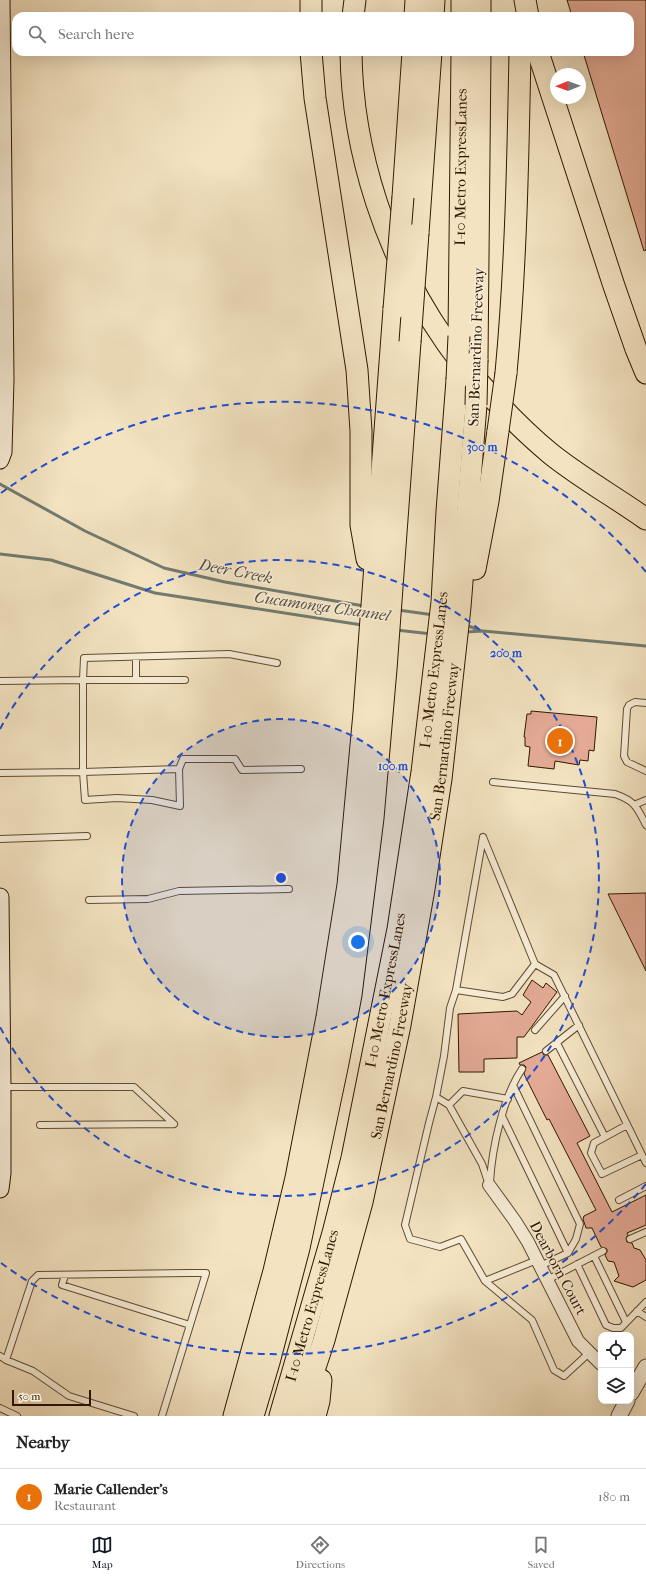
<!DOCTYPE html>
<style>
body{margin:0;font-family:"IM FELL French Canon",serif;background:#f2f2f2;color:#222}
.controls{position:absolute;right:12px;bottom:12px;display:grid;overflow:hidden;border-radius:8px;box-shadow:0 4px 16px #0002}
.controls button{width:36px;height:36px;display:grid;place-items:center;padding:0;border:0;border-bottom:1px solid #e0e0e0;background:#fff;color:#222;font:20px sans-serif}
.compass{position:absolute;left:550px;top:68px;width:36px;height:36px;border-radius:50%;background:#fff;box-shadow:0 4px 16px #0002;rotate:269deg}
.scale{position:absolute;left:12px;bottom:10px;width:79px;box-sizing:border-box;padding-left:4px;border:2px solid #311700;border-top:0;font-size:11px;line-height:14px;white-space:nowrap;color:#311700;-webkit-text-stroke:3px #f7edd7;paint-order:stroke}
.you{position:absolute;left:358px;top:942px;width:14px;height:14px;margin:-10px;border:3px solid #fff;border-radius:50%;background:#1a73e8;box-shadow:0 0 0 6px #1a73e833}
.badge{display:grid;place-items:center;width:26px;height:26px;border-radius:50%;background:#111827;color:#fff;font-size:13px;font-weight:700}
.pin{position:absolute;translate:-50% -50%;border:2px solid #fff;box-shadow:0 1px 4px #0006}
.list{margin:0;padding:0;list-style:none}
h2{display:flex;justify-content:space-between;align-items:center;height:52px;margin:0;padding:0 16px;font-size:17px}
h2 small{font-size:13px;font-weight:400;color:#767676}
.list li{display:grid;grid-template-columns:26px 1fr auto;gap:12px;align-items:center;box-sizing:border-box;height:56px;padding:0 16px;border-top:1px solid #e0e0e0}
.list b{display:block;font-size:15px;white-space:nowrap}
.list p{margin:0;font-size:13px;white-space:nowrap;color:#767676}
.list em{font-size:13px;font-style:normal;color:#767676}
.icon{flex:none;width:22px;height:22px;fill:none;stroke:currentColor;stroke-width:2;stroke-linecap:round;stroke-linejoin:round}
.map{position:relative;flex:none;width:646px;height:1416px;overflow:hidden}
.search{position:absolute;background:#fff;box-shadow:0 4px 16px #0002;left:12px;right:12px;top:12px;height:44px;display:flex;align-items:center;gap:10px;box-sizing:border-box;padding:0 14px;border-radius:12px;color:#767676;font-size:15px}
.sheet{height:108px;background:#fff}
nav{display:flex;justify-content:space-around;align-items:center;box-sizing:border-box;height:56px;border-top:1px solid #e0e0e0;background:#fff;font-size:11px;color:#767676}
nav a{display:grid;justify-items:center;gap:2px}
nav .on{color:#111827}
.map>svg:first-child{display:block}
</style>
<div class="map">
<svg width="646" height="1416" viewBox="0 0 646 1416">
<rect width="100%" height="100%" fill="#f3e3c1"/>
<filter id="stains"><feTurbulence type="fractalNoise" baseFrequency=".005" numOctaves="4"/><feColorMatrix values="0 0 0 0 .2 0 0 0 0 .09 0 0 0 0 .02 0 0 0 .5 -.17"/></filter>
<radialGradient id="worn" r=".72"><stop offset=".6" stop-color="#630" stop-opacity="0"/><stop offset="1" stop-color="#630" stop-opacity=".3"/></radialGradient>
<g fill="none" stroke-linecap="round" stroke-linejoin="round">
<path stroke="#727b70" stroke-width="3" d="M0 484 85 531 164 568 225 582 364 606
M0 554 51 560 155 593 362 625
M398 610 434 615
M466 625 481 631
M396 630 432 634
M465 632 483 631 646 646"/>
</g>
<path fill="#e4aa95" stroke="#311700" d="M567 0H646V250L644 251 583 52H630V16H572Z
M531 711 597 717 594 751 589 750 588 761 580 760 579 765 555 761 554 769 528 766 530 747 525 746V737H524L527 714H531Z
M646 893V971L608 894Z
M532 980 543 988 546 983 557 992 524 1037H517V1058L484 1059V1072H459L458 1014 517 1011 522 1015 531 1002 523 995Z
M542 1052 544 1055H548L590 1136 577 1143 612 1212 646 1195V1225L627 1233 628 1235 626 1238 627 1242 632 1243 634 1248 640 1250 646 1260V1280L633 1287 614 1281 619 1276 614 1262 608 1261 605 1255 607 1252V1249L601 1247 592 1228H586L583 1219 584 1216 596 1210 549 1119 547 1120 524 1074 526 1067 524 1065H520L519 1063Z"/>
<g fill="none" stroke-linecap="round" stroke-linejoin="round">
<defs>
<path id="service" d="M136 680V657
M185 680H83L84 658 229 654 277 663
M0 681 83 680V772L0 773
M646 703 635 702 629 705 627 709 624 756 627 762 646 771
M179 769 83 772 85 800 117 798 152 800 180 806 179 769 183 759H235L242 770 301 769
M493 782 615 794C635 801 637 807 646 825
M634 805 646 800
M483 837 535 964
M0 839 87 836
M89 900 148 899 179 891 289 889
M456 990 503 997 512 994 535 964 554 975 646 1163
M535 1030 565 996
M557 1043 605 1137 627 1125
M546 1051 579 1025
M513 1085 580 1224 576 1239 568 1253 540 1266
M3 1087H134L174 1124
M436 1097 444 1056 450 1008 456 990 483 837
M449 1105 463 1091 508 1099
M502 1116 568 1253
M40 1125 174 1124
M605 1137 594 1143 591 1153 602 1174 642 1155
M490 1182C492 1148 503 1097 522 1069
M489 1185 482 1164 449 1105 436 1097 429 1123 405 1225 410 1239 440 1247 461 1239 485 1281 532 1320 554 1370 564 1376 589 1353
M619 1200 646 1186
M630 1239 646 1232
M594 1256 626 1322
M577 1264 606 1325 613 1328H621L646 1302
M547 1280 603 1251
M485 1281 537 1260
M637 1311 646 1317
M0 1356 6 1360 33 1371 69 1396 134 1416
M6 1360 32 1281 38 1275 189 1273H206L190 1325 62 1285 65 1275
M0 1408 17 1416
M162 1416 190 1325"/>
<path id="minor" d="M489 1185 515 1221 528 1242 578 1341 601 1364"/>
<path id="tertiary" d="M631 1393 646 1367
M619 1416 627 1401"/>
<path id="secondary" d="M0 460 3 452 5 379 1 0
M0 897 2 1087V1173L0 1189"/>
<g id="motorway">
<path d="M525 0 528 16"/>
<path d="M311 16V0"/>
<path d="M353 16 355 0"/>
<path d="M415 16 416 0"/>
<path d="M433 16 434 0"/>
<path d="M462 16V0"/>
<path d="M480 16V0"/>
<path d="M311 52 315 98 357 370 361 431V525L367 559"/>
<path d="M351 52C352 152 387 257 444 339 457 359 474 377 490 395 509 416 529 436 551 454 581 478 615 497 646 519"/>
<path d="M538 52 614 286 636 349 646 373"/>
<path d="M403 197 413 52"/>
<path d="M418 233 431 52"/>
<path id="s1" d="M459 336 462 52"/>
<path d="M477 360 480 52"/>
<path d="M506 373C516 266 518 159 520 52"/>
<path d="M475 569 488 501 498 431"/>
<path d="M234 1416 274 1271 296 1178 327 1017 348 885 364 713 394 309"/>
<path d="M253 1416 269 1362 299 1248 338 1063 351 995 373 818 386 669 410 342"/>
<path id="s2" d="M280 1416 333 1233 352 1158 398 929 422 772 442 602 447 511 457 380"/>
<path id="s3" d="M299 1416 324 1340 362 1202 400 1025 424 889 441 779 460 607 476 405"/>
<path d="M315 1416 319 1401 321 1380"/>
</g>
</defs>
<use href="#service" stroke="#624a30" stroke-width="8"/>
<use href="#minor" stroke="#624a30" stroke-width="14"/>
<use href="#tertiary" stroke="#624a30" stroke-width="17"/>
<use href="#secondary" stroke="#311700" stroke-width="19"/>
<use href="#motorway" stroke="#311700" stroke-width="23"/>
<use href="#service" stroke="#f7edd7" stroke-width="6"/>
<use href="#minor" stroke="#f7edd7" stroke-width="12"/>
<use href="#tertiary" stroke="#f7edd7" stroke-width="15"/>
<use href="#secondary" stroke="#f7edd7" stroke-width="17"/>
<use href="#motorway" stroke="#f3e3c1" stroke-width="21"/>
<defs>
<path id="motorway-bridge" d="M394 309 403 197
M410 342 418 233
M457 380 459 336
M476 405 477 360
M498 431 506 373"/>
</defs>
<use href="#motorway-bridge" stroke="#311700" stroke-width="23" stroke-linecap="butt"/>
<use href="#motorway-bridge" stroke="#f3e3c1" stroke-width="21"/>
</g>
<circle cx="281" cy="878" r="159" fill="#1d4ed8" fill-opacity=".12"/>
<g fill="none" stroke="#1d4ed8" stroke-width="2" stroke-dasharray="7 5">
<circle cx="281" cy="878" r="159"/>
<path d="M0 729A318 318 0 1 1 0 1027"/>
<path d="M646 1184A476 476 0 0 1 1 1263M1 493A476 476 0 0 1 646 572"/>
</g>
<g text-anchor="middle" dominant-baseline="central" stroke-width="3" stroke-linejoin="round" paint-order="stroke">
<g font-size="15" fill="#311700" stroke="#f7edd7">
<text stroke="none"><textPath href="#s1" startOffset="169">I-10 Metro ExpressLanes</textPath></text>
<text transform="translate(476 347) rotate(-88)">San Bernardino Freeway</text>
<text stroke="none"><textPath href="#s2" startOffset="763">I-10 Metro ExpressLanes</textPath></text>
<text stroke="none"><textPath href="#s3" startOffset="691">San Bernardino Freeway</textPath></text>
<text stroke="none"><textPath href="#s2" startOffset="439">I-10 Metro ExpressLanes</textPath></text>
<text stroke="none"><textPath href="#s3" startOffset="367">San Bernardino Freeway</textPath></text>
<text transform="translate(558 1268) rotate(62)">Dearborn Court</text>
<text stroke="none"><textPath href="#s2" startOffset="115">I-10 Metro ExpressLanes</textPath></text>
</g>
<g font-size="16" font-style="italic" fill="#575141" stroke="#f7edd7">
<text transform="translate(236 571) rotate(11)">Deer Creek</text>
<text transform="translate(322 606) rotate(8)">Cucamonga Channel</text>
</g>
</g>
<circle cx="281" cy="878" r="6" fill="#1d4ed8" stroke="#f7edd7" stroke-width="2"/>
<g font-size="12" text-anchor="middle" font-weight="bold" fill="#1d4ed8" stroke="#f7edd7" stroke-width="3" stroke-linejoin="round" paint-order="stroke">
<text x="482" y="451">300 m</text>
<text x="506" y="657">200 m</text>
<text x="393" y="770">100 m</text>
</g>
<rect width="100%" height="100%" filter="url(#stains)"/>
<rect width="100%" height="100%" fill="url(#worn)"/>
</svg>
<div class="controls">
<button><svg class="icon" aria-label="locate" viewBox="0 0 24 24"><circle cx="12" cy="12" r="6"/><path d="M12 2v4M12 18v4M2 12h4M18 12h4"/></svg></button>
<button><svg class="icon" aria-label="layers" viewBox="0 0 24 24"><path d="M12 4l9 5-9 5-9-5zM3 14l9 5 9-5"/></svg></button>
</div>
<svg class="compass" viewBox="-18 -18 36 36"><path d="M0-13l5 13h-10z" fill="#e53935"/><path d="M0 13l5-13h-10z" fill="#767676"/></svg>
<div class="scale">50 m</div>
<div class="you"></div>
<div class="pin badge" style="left:560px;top:741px;background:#e8710a">1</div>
<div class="search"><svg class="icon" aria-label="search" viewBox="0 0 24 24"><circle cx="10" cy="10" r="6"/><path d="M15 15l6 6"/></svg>Search here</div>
</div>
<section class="sheet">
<h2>Nearby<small></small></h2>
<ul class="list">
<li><span class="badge" style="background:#e8710a">1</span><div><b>Marie Callender's</b><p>Restaurant</p></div><em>180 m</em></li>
</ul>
</section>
<nav>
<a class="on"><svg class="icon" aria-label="map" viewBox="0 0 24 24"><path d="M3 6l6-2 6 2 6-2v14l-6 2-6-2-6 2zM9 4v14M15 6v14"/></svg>Map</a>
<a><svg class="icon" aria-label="directions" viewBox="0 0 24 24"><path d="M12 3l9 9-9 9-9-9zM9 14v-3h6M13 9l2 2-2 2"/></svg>Directions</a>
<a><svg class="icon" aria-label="saved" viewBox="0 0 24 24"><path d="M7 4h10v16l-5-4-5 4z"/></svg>Saved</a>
</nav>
